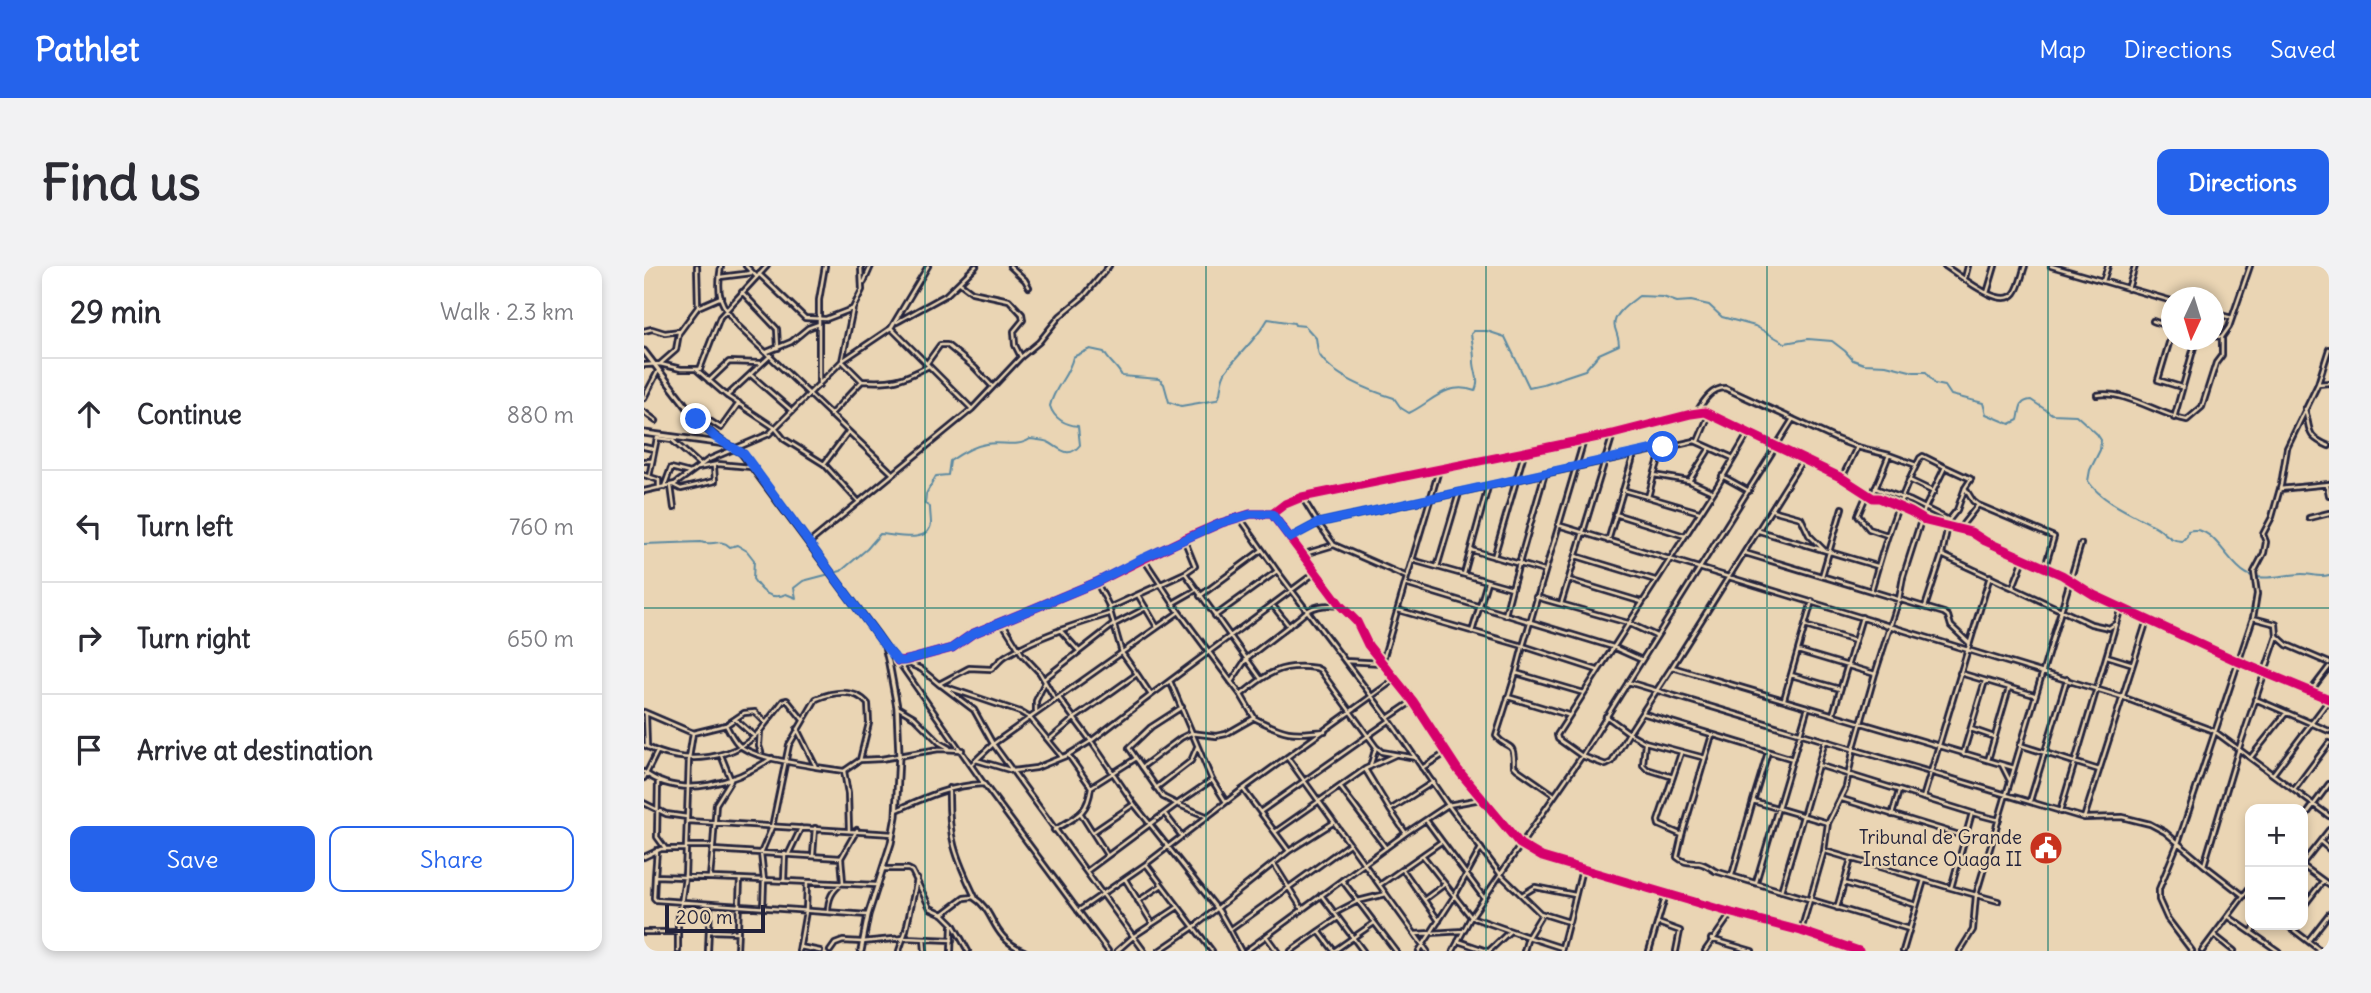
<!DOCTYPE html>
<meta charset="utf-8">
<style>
body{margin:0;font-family:Delius,sans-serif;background:#f2f2f3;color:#2b2b33}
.controls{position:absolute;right:21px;bottom:21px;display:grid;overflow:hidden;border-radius:14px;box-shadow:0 4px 10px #0003}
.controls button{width:63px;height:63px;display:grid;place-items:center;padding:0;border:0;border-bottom:2px solid #e1e1e2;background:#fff;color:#2b2b33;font:35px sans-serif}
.compass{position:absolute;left:1517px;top:21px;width:63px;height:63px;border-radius:50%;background:#fff;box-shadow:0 4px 10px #0003;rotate:184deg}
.scale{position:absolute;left:21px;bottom:18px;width:100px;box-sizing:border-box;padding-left:7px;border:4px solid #22223b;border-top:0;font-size:19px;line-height:24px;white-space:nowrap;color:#22223b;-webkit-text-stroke:5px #ead5b4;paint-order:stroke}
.stop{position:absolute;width:21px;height:21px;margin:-16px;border:5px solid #2563eb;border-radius:50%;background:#fff}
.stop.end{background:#2563eb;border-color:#fff;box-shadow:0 2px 7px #0008}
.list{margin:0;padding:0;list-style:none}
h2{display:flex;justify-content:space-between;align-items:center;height:91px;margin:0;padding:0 28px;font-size:30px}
h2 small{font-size:23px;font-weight:400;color:#7c7c81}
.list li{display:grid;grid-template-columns:46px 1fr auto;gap:21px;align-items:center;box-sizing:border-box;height:112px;padding:0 28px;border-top:2px solid #e1e1e2}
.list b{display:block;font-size:26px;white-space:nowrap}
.list em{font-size:23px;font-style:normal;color:#7c7c81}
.actions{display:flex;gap:14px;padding:21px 28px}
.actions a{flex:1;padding:16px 0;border:2px solid #2563eb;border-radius:14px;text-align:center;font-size:24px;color:#2563eb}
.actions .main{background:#2563eb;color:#fff}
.icon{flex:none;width:38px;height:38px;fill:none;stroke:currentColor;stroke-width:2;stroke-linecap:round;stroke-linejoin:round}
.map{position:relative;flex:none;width:1685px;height:685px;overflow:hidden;border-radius:14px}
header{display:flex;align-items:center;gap:42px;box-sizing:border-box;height:98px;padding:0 35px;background:#2563eb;color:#fff}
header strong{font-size:33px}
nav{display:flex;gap:38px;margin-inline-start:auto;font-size:24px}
.intro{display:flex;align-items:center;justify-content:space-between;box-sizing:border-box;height:168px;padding:0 42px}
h1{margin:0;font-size:49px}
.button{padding:18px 32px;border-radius:14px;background:#2563eb;color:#fff;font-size:24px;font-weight:700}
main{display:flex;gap:42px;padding:0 42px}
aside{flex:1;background:#fff;border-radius:14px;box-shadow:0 4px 10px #0003}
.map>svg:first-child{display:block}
</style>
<header>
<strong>Pathlet</strong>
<nav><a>Map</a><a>Directions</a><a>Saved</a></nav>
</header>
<div class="intro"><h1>Find us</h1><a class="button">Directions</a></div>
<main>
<aside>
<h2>29 min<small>Walk · 2.3 km</small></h2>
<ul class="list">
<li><svg class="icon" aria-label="ahead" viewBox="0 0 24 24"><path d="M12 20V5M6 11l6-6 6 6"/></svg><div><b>Continue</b></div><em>880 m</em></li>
<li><svg class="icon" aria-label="left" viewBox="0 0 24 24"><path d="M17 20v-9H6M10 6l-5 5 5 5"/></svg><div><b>Turn left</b></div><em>760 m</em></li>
<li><svg class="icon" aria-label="right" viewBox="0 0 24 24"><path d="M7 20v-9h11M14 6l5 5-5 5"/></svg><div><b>Turn right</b></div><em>650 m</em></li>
<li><svg class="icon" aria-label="arrive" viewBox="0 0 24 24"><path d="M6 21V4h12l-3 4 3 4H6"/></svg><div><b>Arrive at destination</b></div></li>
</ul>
<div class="actions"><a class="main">Save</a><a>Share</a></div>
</aside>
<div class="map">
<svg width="1685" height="685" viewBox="0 0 1685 685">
<rect width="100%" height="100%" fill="#ead5b4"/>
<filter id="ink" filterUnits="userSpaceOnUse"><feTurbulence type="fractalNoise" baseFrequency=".0143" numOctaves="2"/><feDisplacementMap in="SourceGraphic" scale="14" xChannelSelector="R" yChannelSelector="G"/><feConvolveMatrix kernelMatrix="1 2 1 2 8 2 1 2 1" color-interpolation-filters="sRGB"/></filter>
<g filter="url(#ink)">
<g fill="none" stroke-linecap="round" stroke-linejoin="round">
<path stroke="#5d8aa1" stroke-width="2" d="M0 278 57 276C67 281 76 271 86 281L93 279 103 285 110 294 109 313C117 325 127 335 142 328L152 332 150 322 159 315 197 305 223 283 236 268C249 268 284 279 287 258 287 253 286 246 286 241L281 238 282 228 292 210 304 209 306 195C316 188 330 180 342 178 357 175 374 182 386 173 392 174 399 174 404 176 416 182 424 194 436 179L434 160C422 159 410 153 406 140 410 121 425 110 429 91L446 83 460 86C465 96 473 100 478 110L515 113 520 118 525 136 537 140 572 134 575 131C578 122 576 114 582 105 595 87 613 73 624 53L650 57 651 59 661 60 672 72C673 77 673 84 675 88 688 110 727 125 750 132L757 142 765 147C787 137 803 114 831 125 836 114 831 108 830 97 830 87 829 79 827 68L830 65H843L861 71 885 121 899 118 941 104 955 88 975 79C975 72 973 69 971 62 967 49 986 37 995 30L1019 31 1033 36 1047 35 1065 39 1078 51 1111 60 1141 77 1164 73 1188 75 1201 85 1209 94 1220 98 1242 99 1270 106H1282L1291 118 1301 120 1307 129 1339 137 1342 148 1366 158 1374 154C1377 144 1374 135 1387 134L1408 148 1432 149 1453 168 1457 174 1456 184 1446 204 1444 215C1457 235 1488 248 1509 259 1520 264 1524 275 1538 275L1543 270 1544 265C1570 257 1582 297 1603 308 1618 316 1641 308 1658 308 1668 308 1675 312 1685 309"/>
<defs>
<path id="minor" d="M77 0C72 30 76 38 95 61L248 207
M102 0 113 11
M217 0 218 24 209 42 198 95 218 115C249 117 258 114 285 100
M366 0 381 14 385 21
M1301 0C1316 9 1357 45 1371 27 1376 20 1378 8 1381 0
M1407 0 1528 35
M115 8 161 52 182 53 208 43
M76 11 108 7
M1321 12 1324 0
M1459 15 1464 0
M220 16 227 0
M1484 23 1491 0
M98 26 133 63 134 82
M1343 27 1351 0
M54 41 77 31
M1570 47 1588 52
M1509 55 1528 62
M253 56 302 29 332 0
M247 62 328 143
M0 65 8 63 21 67 36 65
M1528 67 1514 114 1537 121
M1570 70 1578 71
M123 86 147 76 164 62 175 58
M377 91 395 76 416 50 440 30 465 0
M283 97 296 79H303L331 102 348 120
M16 98 32 84 35 67 54 41 53 0
M0 99 16 98 37 103H56L76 51 123 0
M53 104 83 130 131 162 140 173 180 198 204 166
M107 109 148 145
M65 115 85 96 116 97
M1674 118 1685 117
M175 119V34L181 0
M1453 129C1481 124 1516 149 1543 154L1558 141 1572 97 1578 89V71L1585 61 1606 0
M83 130 127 89
M0 132 14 105
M1661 143C1667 165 1661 170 1685 180
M0 146 12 155
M1052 147C1059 136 1067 122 1081 122L1192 173 1213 181 1245 189 1230 226 1234 232
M186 149 218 115
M1530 152 1552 74
M63 153 77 162 95 137
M940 174 879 380 953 404
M1054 175 1065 149
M0 181 9 183
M1019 181 1010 209 1045 215 1069 226
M1245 189 1272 199
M1159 193 1028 401 1370 502
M0 195H7
M180 198 215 236
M54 202 74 198 107 201
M795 204 761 318 969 381 998 394
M0 209 15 214V222
M1010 209 1004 231 1055 246
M1078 210 1105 225
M5 211 13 172 28 174 56 199
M1198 212 1213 181
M1265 214 1290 226
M1045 215 1066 182
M29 219 37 223 71 215 70 201
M1683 219 1685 229
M27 220 30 242
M20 221 27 202 46 207
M1231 222 1267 235 1305 254
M1321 222 1329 235 1334 239 1410 271 1401 301
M1636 223 1685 218
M979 224 1004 231
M0 225 31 218 64 194 125 168 198 95 247 62 284 0
M1223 228 1214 249 1225 263 1243 269
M658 231 674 257 1051 175 1089 192
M1128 244 1157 252 1165 269 1180 284
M628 248 697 340 713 356 724 379 769 435 814 504 876 578 898 591 1088 647 1157 665 1215 685
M971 248 1041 270
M596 252 633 305 744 452 804 539 857 609 896 647 925 656 938 603
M1665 252 1685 247
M914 259 1478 431 1570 465 1685 550
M1315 263 1334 239
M1115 265 1233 300
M646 272 674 257 690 279 660 288
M540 273 551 300 541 307
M964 275 990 188
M165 277 328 143 377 91 371 79 370 65 379 54 378 48 365 34 328 26 316 17
M690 279 763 311
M827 284 900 305
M1101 287 1300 347 1304 350 1307 360 1325 377
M1298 289 1447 358 1465 362 1471 358
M932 290 1011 314
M850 291 881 184
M768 294 868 322 901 207
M793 301 815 227
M820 308 844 221
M1178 310 1198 242
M925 314 998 336
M1369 321 1380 293
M494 329 513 361
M556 330 618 284
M892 331 984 357 1012 370
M531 336 552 324
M917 338 969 168
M630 341 645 360
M1281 341 1298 289 1305 254 1313 244 1321 222 1327 213 1301 201
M465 342 541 307 617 413
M754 344 879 380 872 407 940 427
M535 346 597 429 610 451
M861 349 868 322
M571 350 633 305
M358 356 378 388 396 407 411 433
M1161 360 1211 375
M416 364 435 385
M828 366 843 316
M1633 370 1643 379 1685 397
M243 382 254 395 340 518 464 685
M1154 385 1231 408
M254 395 264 394 308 382 328 368 453 316 540 273 577 257 606 248H628L641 238 658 231 969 168 1047 148 1061 146 1198 212 1229 232H1235L1267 246 1282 255 1327 266 1341 275 1418 309 1450 329 1593 395 1685 433
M701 395 738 397 761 318
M261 396 277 403 296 419
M1489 398 1503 354
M1028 401 998 447 1149 493
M872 407 852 470C865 486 870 472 870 500L873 503 909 528
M1316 407 1390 429
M493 408 507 429 672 306
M1147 409 1196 423
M400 413 469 359 502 342
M526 415 568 514 582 536
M587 416 603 392 656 351C668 339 681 338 697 340
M984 416 1440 552 1489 398 1463 390
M295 418 325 402 347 403C353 399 357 392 363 389 395 370 430 359 465 348
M297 419 330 444 349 478 500 685
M302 421 376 446 386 452 418 491
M1666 426 1685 401
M597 429C624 407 636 397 672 402L676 404 732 481 738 486 772 492
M864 431 924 449
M415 432 447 475 490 538 575 645 586 664
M1140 433 1168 335
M1611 433 1685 465
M253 441 270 451 296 477 305 482
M538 441 507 461 485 482 519 531 533 538 568 514
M392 445V435L401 416
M0 446 49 467 82 459 100 447 111 446 122 457 139 435 143 434 159 454
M2 448 3 480
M1189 448 1218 351
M962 450 985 467 998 447
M744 452 769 435
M91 453 111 471
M82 459C85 465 89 473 94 478 107 492 153 497 172 501
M153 463 172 501 200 505
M1327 463 1350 471
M116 465 115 480 117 486
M1068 469 1038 569 1033 591C1041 598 1046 596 1055 597 1061 598 1066 602 1071 605L1265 663
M405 474 431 452 493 408 478 387 464 338 453 317
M1001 476 999 499 1003 503 1029 511
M0 479C38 501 96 496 122 457
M1376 479 1455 504
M1124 486 1109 535 1184 557
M1037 487 1014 555 1015 559 1038 569
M1319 488 1341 415
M425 490 447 521
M643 491 783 685
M1607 491 1642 447
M1061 492 1001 476 985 467 968 496 962 499 938 490 914 473 913 469 1074 219 1104 168
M332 494 369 505 392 502 424 489 447 475 507 429
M1344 494 1365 422
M328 498 349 478 535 346 499 292
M1174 499 1328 547 1307 622 1181 585
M1358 499 1366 515
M498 501 537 472 547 467 572 470 582 468 610 452C641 468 647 469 681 465
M726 501 732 481
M778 502 802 487
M721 503 746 544
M0 506C38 535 92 516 128 492
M1629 508 1685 434
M0 512 13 486
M14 514 13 571 21 582
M696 521 742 582
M305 522C304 572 311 590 332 633
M512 522 547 495 553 481
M599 523 750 414
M1650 524 1685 477
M1279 532 1346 310
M1198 533 1322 571
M1386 535 1423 413
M0 537 22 548 43 551
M253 544C282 531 308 519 340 518
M616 546 745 455
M1416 546 1477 341
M1328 547 1355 554
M437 548 463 589
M521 548 537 569
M1248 549 1255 525
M1440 552 1478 551 1506 558 1521 566 1560 599 1600 630
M1659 553 1685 518
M782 554 840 632
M43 555 249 568
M205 564 204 528 200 505 216 494 237 493 295 483 318 484
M410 564C432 551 444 548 447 521L491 493
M449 566 490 538
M631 566 721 503 751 489
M761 566 746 544 789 516
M1677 576 1685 583
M42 580H69L66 611
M69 580 72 538 87 514 77 489
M13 584 11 610 96 613 93 685
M69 584 197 592 199 616C188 625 184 632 184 646
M645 585 689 557
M145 587 157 562
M169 589 171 562
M779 590 827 651 884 671 880 685
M0 591 17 583H42
M197 592 213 564
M1659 597 1685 564
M502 598 568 685
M630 598 658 643
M1560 599 1595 482 1633 370 1632 358 1609 352
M1659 600 1685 619
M240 603H264L268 605 286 642 299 648 309 658 324 685
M759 604 795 655
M443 605 533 538 562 550
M1088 609 1109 535
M11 610 10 632 12 634 224 649
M96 613 232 619
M481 613 508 657
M698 614 752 685
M140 615 141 588
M1112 616 1164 441
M1200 617 1272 639
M737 618 797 576
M1307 622 1354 635
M1137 625 1181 475
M677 629 719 685
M878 629 891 621 931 629
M781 633 801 618
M494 635 518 619
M1659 641 1679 615
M119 642 120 614 117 587 128 561 145 479 172 433C189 426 211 422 224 438L225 457 216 494
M1193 642 1207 593
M434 645 502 598 599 523 645 585 550 661 515 685
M691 647 714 635 742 628
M299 648 320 632 329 631C352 645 346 671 380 685
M898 648 884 671 918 682
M1585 651 1634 685
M1014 657 1036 665 1032 685
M1643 659 1677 685
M66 665 94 666
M1157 665 1180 585 1184 557 1202 521 1209 485 1231 408 1255 333 1259 311 1281 242 1301 201 1279 190 1276 192C1254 234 1240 279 1227 325
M1608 665 1613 659
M0 666H33
M771 668 819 665
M622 670 633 685
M1571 670 1590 685
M280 673 281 685
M1067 673 1108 685
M814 675 843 685
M1664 675 1685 648
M156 681 176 685
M34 685V658L41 611 45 492 49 467
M64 685 66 638
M155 685 162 645 163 616
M186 685 191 678 199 675 218 676 260 672 308 674
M255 685 262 664 273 613
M307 685 308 660
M473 685 490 670 534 641
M597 685 586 664 705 578
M602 685 762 567 804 539 837 533
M647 685 675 665
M690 685 730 657
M690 685 675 665 694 652
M775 685 810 631 837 582
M809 685 827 651 938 490 1149 153
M845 685 866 665
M917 685 924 658
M1005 685 1022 628
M1061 685 1087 648
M1259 685 1280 614
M1316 685 1329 664 1332 629 1437 278
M1548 685 1523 652 1515 634V623L1534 577 1609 352 1613 328 1610 306 1620 287 1622 276 1619 268 1628 251 1637 219 1643 182 1674 118 1685 83
M1558 685 1606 621"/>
<path id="tertiary" d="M0 85 56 158 80 177
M0 167 82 178 97 186 234 370 241 380 245 397 253 441 255 489 252 550 247 577 224 649 217 685"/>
</defs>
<use href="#minor" stroke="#22223b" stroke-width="8"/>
<use href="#tertiary" stroke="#22223b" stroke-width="9"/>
<use href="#minor" stroke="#ead5b4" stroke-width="2.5"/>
<use href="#tertiary" stroke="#ead5b4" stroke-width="3.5"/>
<defs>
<path id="cycleway" d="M628 248 697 340 713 356 724 379 769 435 814 504 876 578 898 591 1088 647 1157 665 1215 685
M254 395 264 394 308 382 328 368 453 316 540 273 577 257 606 248H628L641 238 658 231 969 168 1047 148 1061 146 1198 212 1229 232H1235L1267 246 1282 255 1327 266 1341 275 1418 309 1450 329 1593 395 1685 433"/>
</defs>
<use href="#cycleway" stroke="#ead5b4" stroke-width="13"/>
<use href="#cycleway" stroke="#d6006c" stroke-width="9"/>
</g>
</g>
<g fill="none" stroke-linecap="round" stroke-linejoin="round" filter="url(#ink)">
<path stroke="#2563eb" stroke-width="9" d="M52 153 72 172 100 188 241 380 254 395H260L308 382 328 368 453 316 499 292 577 257 607 248H628L646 272 674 257 1019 181"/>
</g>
<path fill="none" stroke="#0f766e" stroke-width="2" stroke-opacity="0.55" d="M281 0V685M562 0V685M842 0V685M1123 0V685M1404 0V685M0 342H1685"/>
<defs>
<symbol id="civic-disc" viewBox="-11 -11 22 22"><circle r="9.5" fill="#c8321e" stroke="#ead5b4"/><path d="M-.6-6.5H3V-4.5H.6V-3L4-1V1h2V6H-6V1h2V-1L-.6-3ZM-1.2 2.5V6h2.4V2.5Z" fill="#fff"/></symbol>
</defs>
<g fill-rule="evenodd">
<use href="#civic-disc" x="1383" y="563" width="38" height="38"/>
</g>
<g text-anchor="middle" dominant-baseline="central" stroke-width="5" stroke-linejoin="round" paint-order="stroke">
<g font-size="19" fill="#22223b" stroke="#ead5b4" text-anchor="end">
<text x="1378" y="571">Tribunal de Grande<tspan x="1378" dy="22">Instance Ouaga II</tspan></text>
</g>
</g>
</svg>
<div class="controls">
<button>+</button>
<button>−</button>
</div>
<svg class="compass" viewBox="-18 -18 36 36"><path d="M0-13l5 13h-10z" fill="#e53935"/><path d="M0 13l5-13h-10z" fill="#7c7c81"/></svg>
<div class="scale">200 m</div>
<div class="stop" style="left:1019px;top:181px"></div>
<div class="stop end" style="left:52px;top:153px"></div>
</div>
</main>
